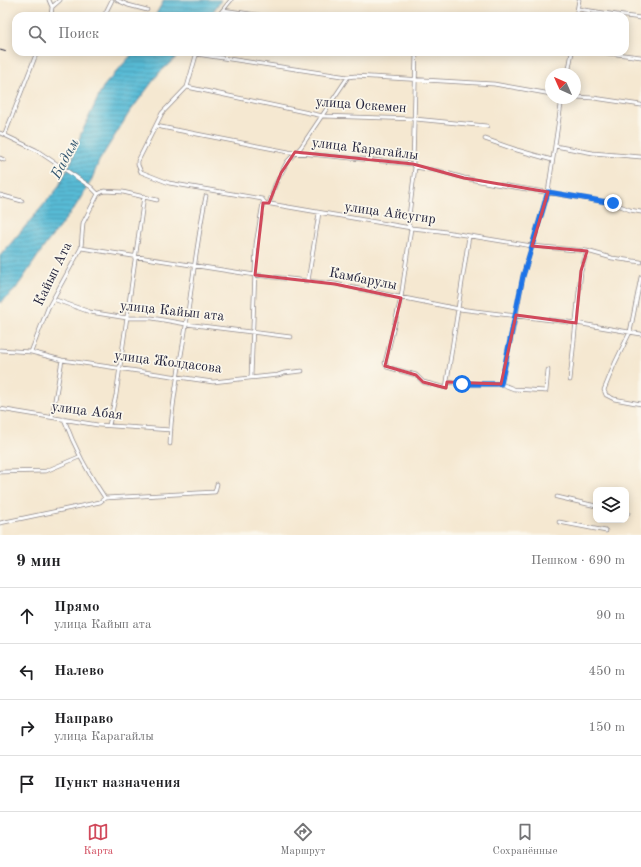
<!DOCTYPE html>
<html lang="ru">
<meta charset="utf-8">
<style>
body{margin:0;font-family:"Old Standard TT",serif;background:#f6f6f6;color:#202124}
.controls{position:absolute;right:12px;bottom:12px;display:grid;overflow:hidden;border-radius:8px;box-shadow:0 2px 10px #0003}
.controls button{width:36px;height:36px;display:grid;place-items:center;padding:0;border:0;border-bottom:1px solid #e0e0e0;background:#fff;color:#202124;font:20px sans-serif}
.compass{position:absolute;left:545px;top:68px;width:36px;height:36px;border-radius:50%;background:#fff;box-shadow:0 2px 10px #0003;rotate:315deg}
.stop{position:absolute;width:12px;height:12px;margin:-9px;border:3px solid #1a73e8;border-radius:50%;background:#fff}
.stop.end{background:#1a73e8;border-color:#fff;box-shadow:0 1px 4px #0008}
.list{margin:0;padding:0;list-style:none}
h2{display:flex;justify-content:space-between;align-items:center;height:52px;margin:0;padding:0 16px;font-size:17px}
h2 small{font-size:13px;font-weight:400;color:#757577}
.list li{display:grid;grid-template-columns:26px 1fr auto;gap:12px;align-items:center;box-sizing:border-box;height:56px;padding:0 16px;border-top:1px solid #e0e0e0}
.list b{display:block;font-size:15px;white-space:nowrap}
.list p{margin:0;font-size:13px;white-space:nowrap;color:#757577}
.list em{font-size:13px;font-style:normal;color:#757577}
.icon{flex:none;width:22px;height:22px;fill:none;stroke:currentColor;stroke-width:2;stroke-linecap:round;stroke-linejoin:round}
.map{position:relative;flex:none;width:641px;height:535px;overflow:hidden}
.search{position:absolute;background:#fff;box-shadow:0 2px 10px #0003;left:12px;right:12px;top:12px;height:44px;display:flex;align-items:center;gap:10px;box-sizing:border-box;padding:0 14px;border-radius:12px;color:#757577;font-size:15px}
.sheet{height:276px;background:#fff}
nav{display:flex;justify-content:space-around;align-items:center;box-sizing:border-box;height:56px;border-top:1px solid #e0e0e0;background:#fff;font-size:11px;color:#757577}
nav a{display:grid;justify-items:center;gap:2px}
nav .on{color:#d1495b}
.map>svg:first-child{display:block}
</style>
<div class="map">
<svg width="641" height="535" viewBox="0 0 641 535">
<defs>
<pattern id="water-rules" width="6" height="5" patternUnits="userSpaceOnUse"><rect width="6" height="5" fill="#58bbd6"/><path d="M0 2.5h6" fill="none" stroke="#4898af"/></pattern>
</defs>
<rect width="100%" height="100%" fill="#fbf7ec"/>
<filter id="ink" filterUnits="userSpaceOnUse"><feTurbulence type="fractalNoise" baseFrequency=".025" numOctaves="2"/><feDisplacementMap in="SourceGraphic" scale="8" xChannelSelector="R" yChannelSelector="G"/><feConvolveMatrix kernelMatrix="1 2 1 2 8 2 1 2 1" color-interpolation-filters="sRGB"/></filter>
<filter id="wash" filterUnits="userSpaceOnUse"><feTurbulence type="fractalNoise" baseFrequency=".012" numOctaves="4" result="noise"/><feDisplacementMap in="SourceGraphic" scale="16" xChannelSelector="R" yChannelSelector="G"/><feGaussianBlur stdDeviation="0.9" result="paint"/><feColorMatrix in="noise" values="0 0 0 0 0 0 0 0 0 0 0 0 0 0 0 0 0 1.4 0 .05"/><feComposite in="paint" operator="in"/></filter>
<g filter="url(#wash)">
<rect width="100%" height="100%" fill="#f5e8d1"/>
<path fill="url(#water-rules)" stroke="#3d6e88" d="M164 0H221L210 16H155Z
M134 52H182L159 73 129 113 99 161 91 181 75 207 46 244 15 290 0 303V256L58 188 72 160 81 134 103 87Z"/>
</g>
<g filter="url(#ink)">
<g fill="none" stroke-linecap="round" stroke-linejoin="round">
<defs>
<path id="minor" d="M49 0 52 7 51 16
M117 0 128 5 147 10
M52 7 60 0
M578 9 624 16
M223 10 265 16
M104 16 112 0
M218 16 231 0
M576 16 579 0
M625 16 641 18
M197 52 187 87 162 113 138 161V165L141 172 169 183 262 199 265 203 411 228 440 231 532 246 587 251 612 258 641 262
M599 52 641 57
M196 54 348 77 355 76 494 84 551 94
M568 74 572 52
M187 87 323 116 415 119 487 126
M575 97 594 98 641 105
M156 126 289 152 413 164 415 167 439 171 464 178 495 184 613 203 630 210 641 212
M0 133 36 150 91 187 98 194 83 223 81 248 48 308 31 352
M5 134 37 52
M485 139 517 150 552 160
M555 146 593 153 641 157
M0 158 4 160
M413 164 416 52
M415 167 408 224 411 228 401 298 385 363 387 367 416 375 423 382 446 388 469 236
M98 194 104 191 123 192 157 200
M0 195 22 201
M269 204 275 185 287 162 301 147 348 77
M81 248 255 275 335 284 459 309 576 323 641 334
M641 277 630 332 615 363 604 390 606 395 614 399 641 404
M308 281 319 213
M53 299 90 312 127 318H152L186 324 291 337
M0 350 31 352 62 360 213 382 278 375 284 373 302 371
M251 378 256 244 263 203H265
M570 380 581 271 587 251
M447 382 463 384H501L514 389 546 391 548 370
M501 384 516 315 523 276 548 192 562 98
M0 409 98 425 171 430
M52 417 62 360
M64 419C75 449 87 472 105 498
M109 425 116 395 144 196
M170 444C171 407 179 369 185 332 192 286 197 241 206 196
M0 472 46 471 79 457
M557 497 596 506
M626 512 628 513
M559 522 606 531
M0 523 100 502 105 498 215 492 217 484"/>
</defs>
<use href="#minor" stroke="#8c8586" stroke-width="4.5"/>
<use href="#minor" stroke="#fff" stroke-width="3"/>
<path stroke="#22223b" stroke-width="1" stroke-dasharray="6 3" stroke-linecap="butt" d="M0 50 7 52"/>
</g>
</g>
<g fill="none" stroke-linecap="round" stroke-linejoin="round" filter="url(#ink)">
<path stroke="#1a73e8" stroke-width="5" d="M462 384H501L523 276 548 192 613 203"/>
</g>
<path fill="none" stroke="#d1495b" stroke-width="3" stroke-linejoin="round" d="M295 152 413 164 464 178 548 192 532 246 587 251 581 271 576 323 516 315 501 384 447 382 446 388 423 382 416 375 385 366 401 298 335 284 255 275 263 203H269L281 173Z"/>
<g text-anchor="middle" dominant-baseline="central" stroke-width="3.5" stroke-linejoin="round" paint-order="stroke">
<g font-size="14" fill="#22223b" stroke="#fbf7ec">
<text transform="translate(361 105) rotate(4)">улица Оскемен</text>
<text transform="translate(365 149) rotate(7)">улица Карагайлы</text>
<text transform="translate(390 213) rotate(8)">улица Айсугир</text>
<text transform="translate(53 274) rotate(-64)">Кайып Ата</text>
<text transform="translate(363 279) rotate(11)">Камбарулы</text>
<text transform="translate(172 311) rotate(6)">улица Кайып ата</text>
<text transform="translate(168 362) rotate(7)">улица Жолдасова</text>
<text transform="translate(87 411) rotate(7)">улица Абая</text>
</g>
<g font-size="15" font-style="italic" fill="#355871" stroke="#fbf7ec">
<text transform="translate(66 159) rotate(-62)">Бадам</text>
</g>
</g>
</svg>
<div class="controls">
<button><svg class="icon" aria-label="layers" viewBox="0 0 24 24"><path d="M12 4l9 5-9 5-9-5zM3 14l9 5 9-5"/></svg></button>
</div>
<svg class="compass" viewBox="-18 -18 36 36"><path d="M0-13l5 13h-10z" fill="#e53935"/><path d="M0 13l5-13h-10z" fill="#757577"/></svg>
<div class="stop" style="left:462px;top:384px"></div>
<div class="stop end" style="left:613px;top:203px"></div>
<div class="search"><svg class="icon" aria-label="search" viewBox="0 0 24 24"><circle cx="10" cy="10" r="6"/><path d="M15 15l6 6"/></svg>Поиск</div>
</div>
<section class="sheet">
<h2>9 мин<small>Пешком · 690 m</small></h2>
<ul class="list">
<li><svg class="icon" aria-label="ahead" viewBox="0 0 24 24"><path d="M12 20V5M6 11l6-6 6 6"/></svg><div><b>Прямо</b><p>улица Кайып ата</p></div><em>90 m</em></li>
<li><svg class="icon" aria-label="left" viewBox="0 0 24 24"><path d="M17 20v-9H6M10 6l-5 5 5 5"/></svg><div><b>Налево</b></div><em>450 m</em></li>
<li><svg class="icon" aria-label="right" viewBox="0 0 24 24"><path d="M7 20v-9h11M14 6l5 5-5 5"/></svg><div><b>Направо</b><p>улица Карагайлы</p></div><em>150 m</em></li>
<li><svg class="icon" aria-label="arrive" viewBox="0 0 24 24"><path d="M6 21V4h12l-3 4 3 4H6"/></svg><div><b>Пункт назначения</b></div></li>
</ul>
</section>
<nav>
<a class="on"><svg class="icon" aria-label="map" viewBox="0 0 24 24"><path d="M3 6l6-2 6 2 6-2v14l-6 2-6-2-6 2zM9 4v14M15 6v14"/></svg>Карта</a>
<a><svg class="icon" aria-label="directions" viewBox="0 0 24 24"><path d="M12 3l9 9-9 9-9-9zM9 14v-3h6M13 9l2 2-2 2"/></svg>Маршрут</a>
<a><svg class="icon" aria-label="saved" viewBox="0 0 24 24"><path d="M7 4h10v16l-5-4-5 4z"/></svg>Сохранённые</a>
</nav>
